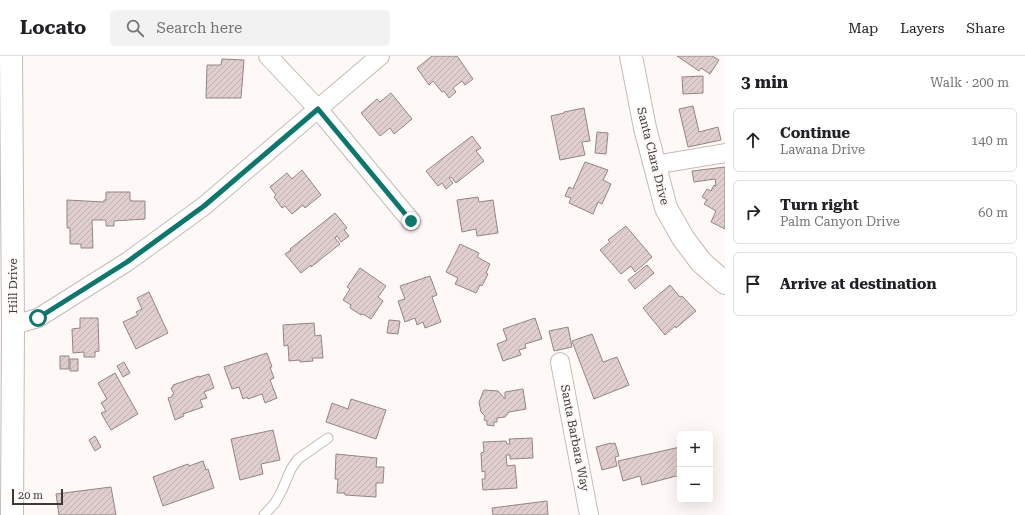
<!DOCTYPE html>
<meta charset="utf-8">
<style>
body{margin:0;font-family:"Roboto Serif",serif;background:#f2f2f2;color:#202124}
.controls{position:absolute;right:12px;bottom:12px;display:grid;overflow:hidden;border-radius:6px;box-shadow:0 4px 16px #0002}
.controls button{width:36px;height:36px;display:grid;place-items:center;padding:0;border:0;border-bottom:1px solid #e0e0e0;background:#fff;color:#202124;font:20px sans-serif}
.scale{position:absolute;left:12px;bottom:10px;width:51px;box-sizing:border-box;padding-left:4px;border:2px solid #3f3936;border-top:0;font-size:11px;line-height:14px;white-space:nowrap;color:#3f3936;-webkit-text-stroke:3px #fef9f6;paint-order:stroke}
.stop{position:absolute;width:12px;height:12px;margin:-9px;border:3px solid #0f766e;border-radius:50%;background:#fff}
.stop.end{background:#0f766e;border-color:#fff;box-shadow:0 1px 4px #0008}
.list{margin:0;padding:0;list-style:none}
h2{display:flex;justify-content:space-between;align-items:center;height:52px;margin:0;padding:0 16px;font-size:17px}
h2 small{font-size:13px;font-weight:400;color:#757577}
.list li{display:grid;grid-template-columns:26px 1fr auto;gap:12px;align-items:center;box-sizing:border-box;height:64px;margin:0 8px 8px;padding:0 8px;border:1px solid #e0e0e0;border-radius:6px}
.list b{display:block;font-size:15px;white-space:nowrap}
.list p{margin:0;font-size:13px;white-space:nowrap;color:#757577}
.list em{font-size:13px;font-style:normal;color:#757577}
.icon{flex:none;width:22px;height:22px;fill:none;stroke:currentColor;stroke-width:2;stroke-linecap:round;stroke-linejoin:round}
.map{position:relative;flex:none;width:725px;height:459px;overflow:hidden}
header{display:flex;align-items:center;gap:24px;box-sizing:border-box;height:56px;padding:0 20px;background:#fff;border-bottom:1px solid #e0e0e0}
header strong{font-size:19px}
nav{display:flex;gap:22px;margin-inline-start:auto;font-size:14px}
.search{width:280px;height:36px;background:#f2f2f2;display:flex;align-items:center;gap:10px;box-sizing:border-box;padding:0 14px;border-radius:6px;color:#757577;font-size:15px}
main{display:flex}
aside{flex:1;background:#fff}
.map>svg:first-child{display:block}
</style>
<header>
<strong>Locato</strong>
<div class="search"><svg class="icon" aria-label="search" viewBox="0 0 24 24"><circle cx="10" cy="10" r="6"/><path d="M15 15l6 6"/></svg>Search here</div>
<nav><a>Map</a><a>Layers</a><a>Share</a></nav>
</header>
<main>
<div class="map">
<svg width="725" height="459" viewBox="0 0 725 459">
<defs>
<pattern id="building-hatch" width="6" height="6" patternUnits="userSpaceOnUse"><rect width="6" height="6" fill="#dfcecd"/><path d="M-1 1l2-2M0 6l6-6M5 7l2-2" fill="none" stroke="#c0b2b1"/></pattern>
</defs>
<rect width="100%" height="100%" fill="#fef9f6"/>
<path fill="url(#building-hatch)" stroke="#948584" d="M432 0H457L473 23 465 29 462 25 453 32 456 36 449 42 444 35 442 36 433 25 429 29 417 12Z
M677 0H712L719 4 710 18 701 12 699 15Z
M222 3 244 4 241 42H206L207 9H221Z
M703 20V37L683 38 682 21Z
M391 37 412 63 394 78 390 72 380 80 361 57 377 43 380 46Z
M693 50 699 76 718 71 721 84 688 91 679 53Z
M584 52 590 85 582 86 585 99 560 104 551 60 564 57V56Z
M597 76 608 77 606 98 595 97Z
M472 80 481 92 476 95 484 105 456 127 451 121 449 122 453 127 446 133 442 127 438 130 426 115Z
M585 106 608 114 603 124 611 128 602 148 598 146 593 158 569 147 571 142 565 140 569 131 573 133Z
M725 111V173L711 166 716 155 704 148 707 144 702 141 707 133 711 135 714 129 716 130 715 123 694 126 692 115Z
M302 114 321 139 305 152 303 149 292 158 285 150 282 152 274 141 276 139 270 131 287 117 292 123Z
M106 136H130V144H131V145H145V163L114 165V170H106V165L105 164H92L93 192H81V188H70V172H67V144L104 146V144H106Z
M478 141 479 146 493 144 498 177 477 180 476 173 462 176 457 144Z
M335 157 347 172 344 174 349 180 341 186 337 180 335 182 340 188 311 211V209L301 217 285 198 291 194 290 193Z
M626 170 652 201 635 216 631 210 621 218 600 194 610 186 608 184Z
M460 188 479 197 477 201 490 208 486 217 488 218 482 230 480 229 476 237 455 228 458 222 446 216Z
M647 209 654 217 635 233 628 224Z
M360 212 386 230 378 241 383 245 371 263 363 258 361 259 350 252 351 249 343 244 350 233 347 231Z
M430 220 437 239 432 241 441 266 425 272 423 266 417 269 415 262 405 266 398 245 405 243 400 230Z
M670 229 680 241 682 240 696 255 676 272 675 270 665 279 643 252Z
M149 236 168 277 136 293 123 266 138 259 136 256 142 253 137 242Z
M80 262H98L99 295 95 296V301H84V296L73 297 72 273 80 272Z
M535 262 542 283 525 288 526 292 519 294 521 299 503 305 497 288 507 284 503 273Z
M389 264 400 265 398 278 387 277Z
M314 267 315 280 321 279 323 302H312L313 305 300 306V304L289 305 288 289 284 290 283 269Z
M568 271 572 291 554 295 549 275Z
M592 278 603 306 617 301 629 329 594 343 572 285Z
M267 297 272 311H270L274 322 270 324 277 342 265 347 262 338 248 343 247 341 243 343 239 331 232 333 224 311Z
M60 300H69V313H60Z
M70 303H78V315H70Z
M124 306 130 317 123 321 117 310Z
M115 317 138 358 111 374 101 357 106 355 101 347 107 343 98 327Z
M209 318 214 332 204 336 207 342 200 344 203 351 183 358 184 360 175 364 168 342 172 341V339L174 338 171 332 173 331V329L199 320V321Z
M523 333 526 353 509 356 505 361 497 362V366H494V370L487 369V365L484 364 485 360 481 356 479 346 484 334 498 335 505 343V336Z
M351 343 386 354 376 383 326 366 332 347 348 353Z
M273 374 280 404 261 408 263 418 240 424 231 383Z
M95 380 101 391 95 395 89 384Z
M532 382 533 402 510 403V399H506L507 410 515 409 517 432 483 434 482 423H485V415L482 416 481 397 484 396 483 386 506 385 507 388H510L509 383Z
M611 387V388L615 387 619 400 615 401 617 410 602 414 596 391Z
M680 391V419L642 429 640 420 623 425 618 405Z
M336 398 377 402 376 411H384L383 427H376V441L345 439V437H337L338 423H335Z
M203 405 206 414 208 413 214 432 163 450 153 421 188 408 189 410Z
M111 431 116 459H59L56 438Z
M547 445 548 459H493L492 452Z"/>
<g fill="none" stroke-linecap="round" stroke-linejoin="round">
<defs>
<path id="lane" d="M264 459 275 447 282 434 291 413 298 403 328 382"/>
<path id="street" d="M268 0 318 53 411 165
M654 109 725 97
M13 269 38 262 127 206 204 150 380 0
M560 306 589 459"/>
<path id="secondary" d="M11 0 13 269 12 459
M631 0 645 72 666 152 683 182 701 206 725 227"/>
</defs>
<use href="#lane" stroke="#c8bab3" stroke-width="11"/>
<use href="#street" stroke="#c8bab3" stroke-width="20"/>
<use href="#secondary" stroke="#c8bab3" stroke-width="24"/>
<use href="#lane" stroke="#fff" stroke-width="9"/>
<use href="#street" stroke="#fff" stroke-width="18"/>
<use href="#secondary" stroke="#fff" stroke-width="22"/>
</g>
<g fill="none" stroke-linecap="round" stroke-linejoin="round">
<path stroke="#0f766e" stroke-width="5" d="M38 262 127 206 204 150 318 53 411 165"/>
</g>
<g text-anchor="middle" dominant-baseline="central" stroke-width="3.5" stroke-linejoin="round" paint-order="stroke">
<g font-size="12" fill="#3f3936" stroke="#fef9f6">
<text transform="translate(653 100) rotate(76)">Santa Clara Drive</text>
<text transform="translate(13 230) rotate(-90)">Hill Drive</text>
<text transform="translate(575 382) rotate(79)">Santa Barbara Way</text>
</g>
</g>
</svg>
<div class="controls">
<button>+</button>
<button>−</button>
</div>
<div class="scale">20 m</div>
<div class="stop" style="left:38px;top:262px"></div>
<div class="stop end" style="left:411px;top:165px"></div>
</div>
<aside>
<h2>3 min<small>Walk · 200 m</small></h2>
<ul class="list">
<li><svg class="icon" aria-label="ahead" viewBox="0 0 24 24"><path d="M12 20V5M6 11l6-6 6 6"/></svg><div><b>Continue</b><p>Lawana Drive</p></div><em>140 m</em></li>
<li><svg class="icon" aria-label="right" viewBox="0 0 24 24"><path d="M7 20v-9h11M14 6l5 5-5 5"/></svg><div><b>Turn right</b><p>Palm Canyon Drive</p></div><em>60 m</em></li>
<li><svg class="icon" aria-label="arrive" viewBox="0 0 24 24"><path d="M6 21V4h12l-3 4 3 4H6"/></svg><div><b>Arrive at destination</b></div></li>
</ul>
</aside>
</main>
